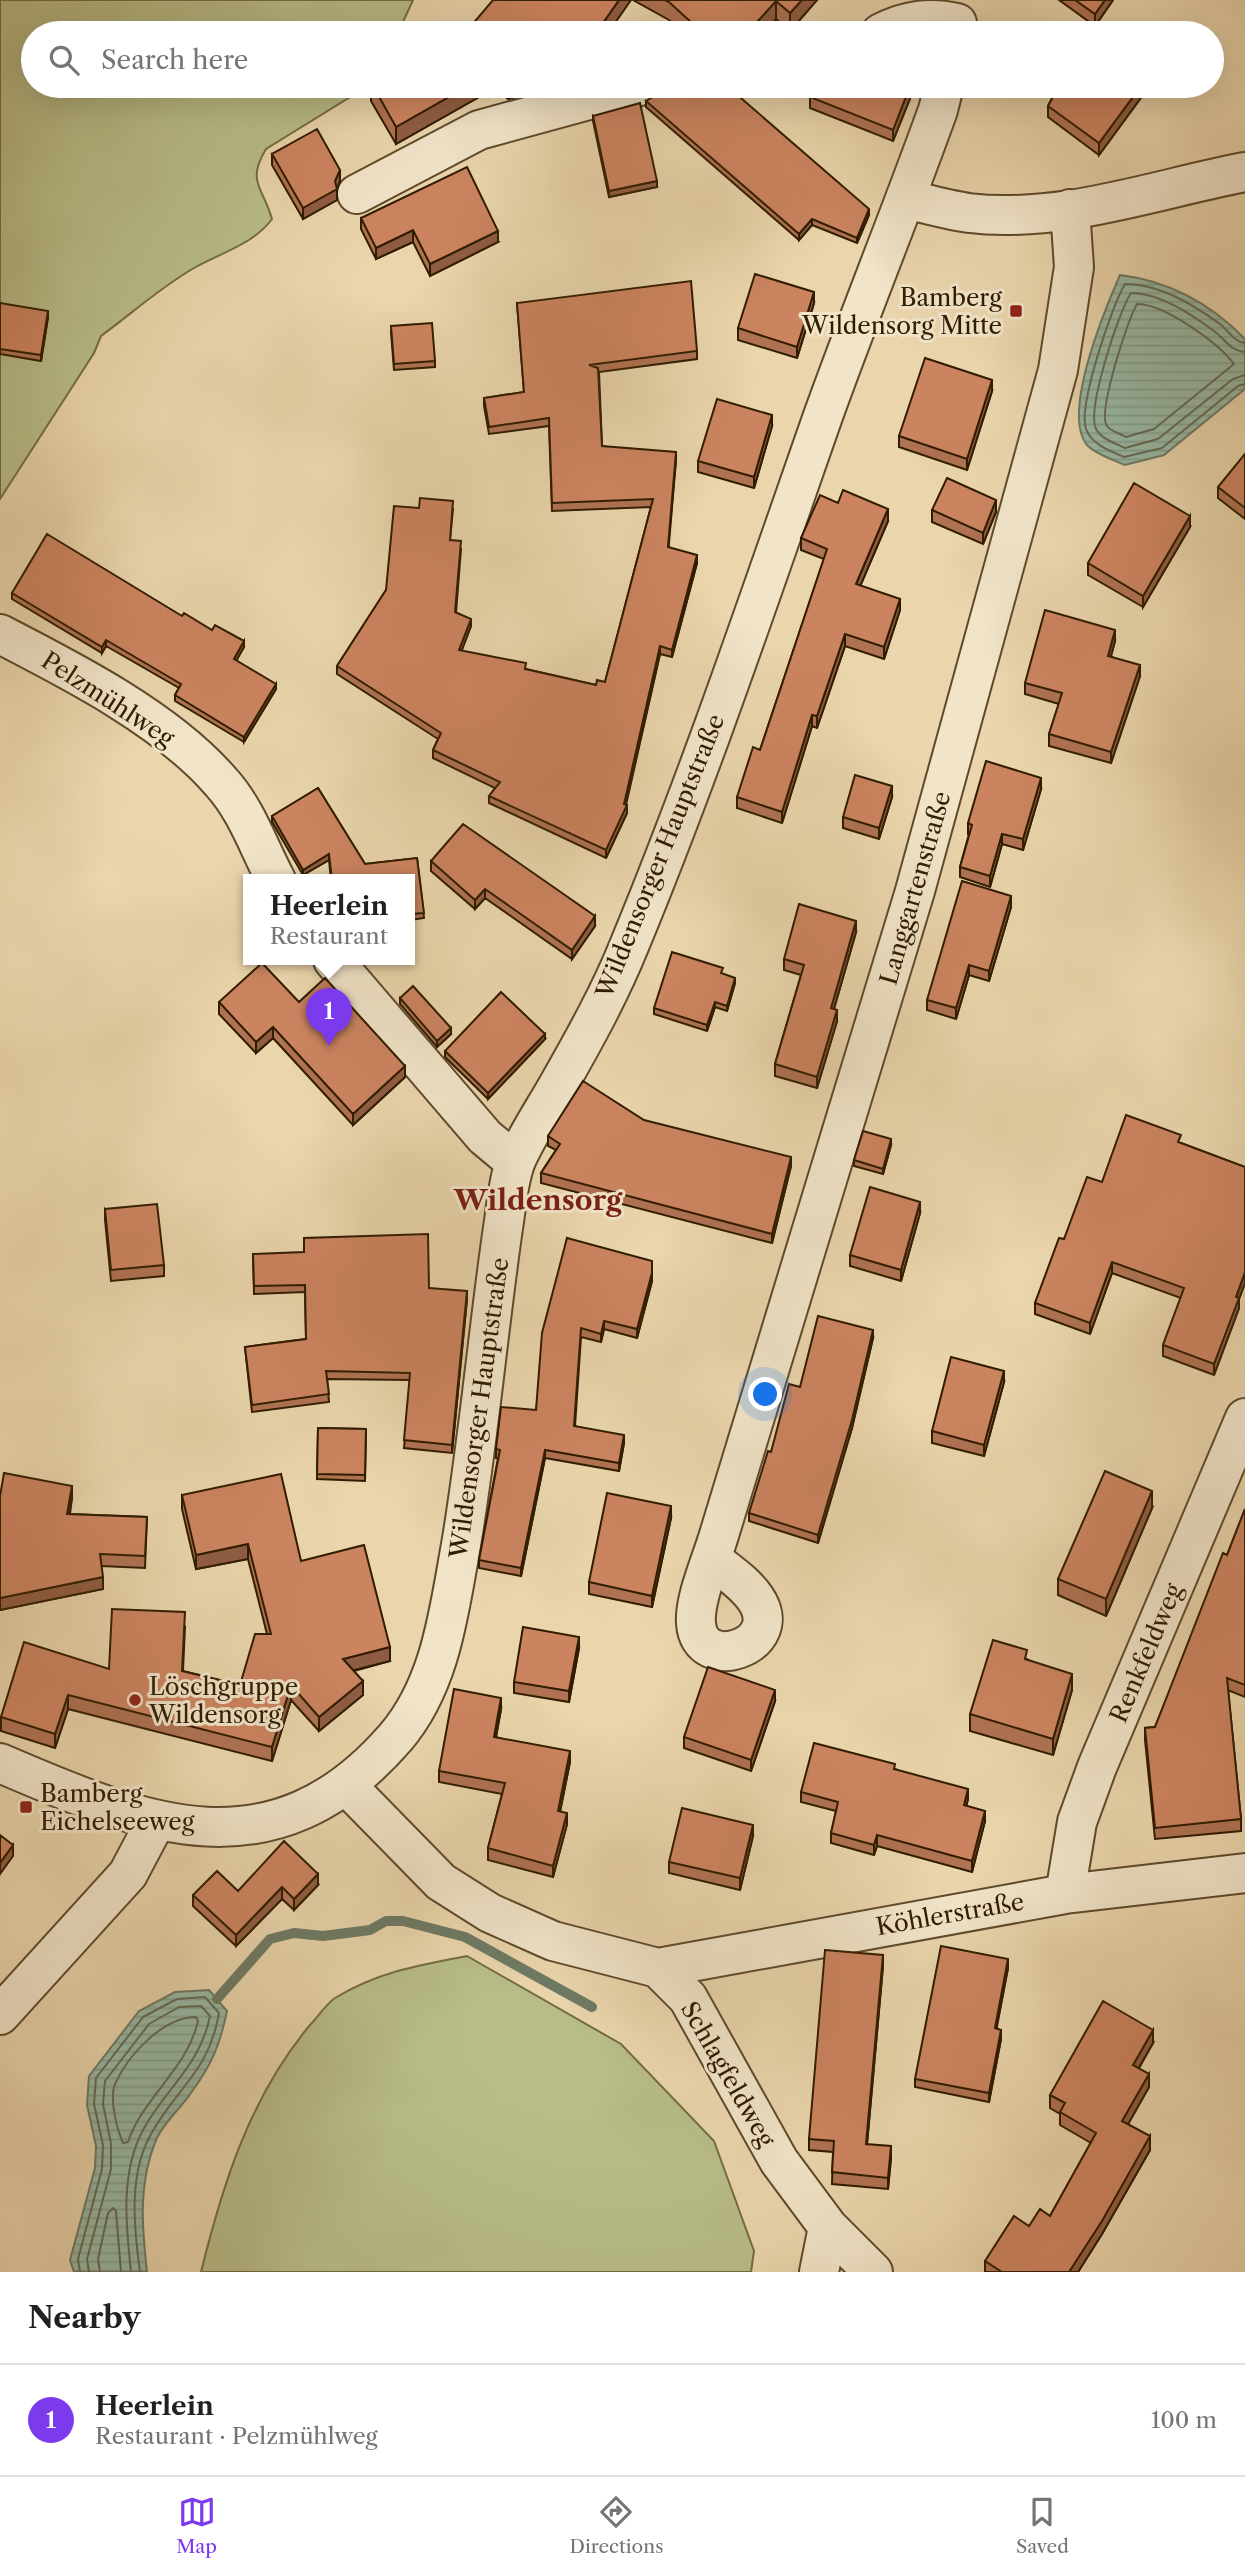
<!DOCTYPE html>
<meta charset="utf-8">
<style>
body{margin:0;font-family:"Libre Caslon Text",serif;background:#f6f6f6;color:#202124}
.you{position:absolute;left:766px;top:1395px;width:24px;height:24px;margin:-18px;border:5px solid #fff;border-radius:50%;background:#1a73e8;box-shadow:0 0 0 10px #1a73e833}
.badge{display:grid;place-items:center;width:46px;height:46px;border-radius:50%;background:#7c3aed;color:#fff;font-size:23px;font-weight:700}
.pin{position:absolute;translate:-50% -58px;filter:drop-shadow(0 2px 4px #0008)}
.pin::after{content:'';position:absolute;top:37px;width:24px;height:21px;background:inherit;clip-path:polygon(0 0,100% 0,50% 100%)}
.popup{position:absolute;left:243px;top:874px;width:172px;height:91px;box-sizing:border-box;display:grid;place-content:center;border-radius:0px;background:#fff;filter:drop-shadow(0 2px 5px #0005);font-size:23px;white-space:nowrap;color:#757577}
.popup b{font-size:26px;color:#202124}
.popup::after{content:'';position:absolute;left:50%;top:100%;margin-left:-14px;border:14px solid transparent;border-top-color:#fff}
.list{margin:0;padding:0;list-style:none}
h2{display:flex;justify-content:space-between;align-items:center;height:91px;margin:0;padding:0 28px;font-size:30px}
h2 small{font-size:23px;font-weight:400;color:#757577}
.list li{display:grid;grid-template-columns:46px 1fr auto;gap:21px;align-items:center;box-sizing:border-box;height:112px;padding:0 28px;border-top:2px solid #e0e0e0}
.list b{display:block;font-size:26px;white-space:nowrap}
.list p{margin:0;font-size:23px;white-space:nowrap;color:#757577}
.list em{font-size:23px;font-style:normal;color:#757577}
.icon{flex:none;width:38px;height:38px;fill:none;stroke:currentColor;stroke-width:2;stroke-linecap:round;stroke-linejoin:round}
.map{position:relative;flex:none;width:1245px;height:2272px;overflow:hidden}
.search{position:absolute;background:#fff;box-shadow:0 7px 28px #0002;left:21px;right:21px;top:21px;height:77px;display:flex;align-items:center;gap:18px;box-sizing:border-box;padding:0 24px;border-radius:38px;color:#757577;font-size:26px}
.sheet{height:203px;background:#fff}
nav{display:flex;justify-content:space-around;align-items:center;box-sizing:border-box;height:98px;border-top:2px solid #e0e0e0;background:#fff;font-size:19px;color:#757577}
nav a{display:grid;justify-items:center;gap:4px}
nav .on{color:#7c3aed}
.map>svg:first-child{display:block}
</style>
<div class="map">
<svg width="1245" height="2272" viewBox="0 0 1245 2272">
<defs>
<pattern id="water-rules" width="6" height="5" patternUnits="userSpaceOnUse" patternTransform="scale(1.75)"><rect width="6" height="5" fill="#98b9a6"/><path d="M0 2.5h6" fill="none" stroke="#839e8d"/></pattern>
</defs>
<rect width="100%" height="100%" fill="#ead5ac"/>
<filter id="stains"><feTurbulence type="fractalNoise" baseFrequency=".00286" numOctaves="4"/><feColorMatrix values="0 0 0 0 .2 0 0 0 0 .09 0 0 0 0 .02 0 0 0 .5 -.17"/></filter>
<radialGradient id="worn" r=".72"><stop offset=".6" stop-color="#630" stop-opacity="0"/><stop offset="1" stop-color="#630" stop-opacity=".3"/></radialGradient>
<path fill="#b8bd88" stroke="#746c44" stroke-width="2" d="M0 0H413L398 33H33V86H368L266 149C246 182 263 187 272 219 254 244 220 253 194 268 161 287 131 314 101 336L94 353 0 499Z
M467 1956 621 2044 714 2141 754 2251 751 2272H201C223 2183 250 2097 310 2025 318 2017 326 2004 335 1998 378 1972 419 1965 467 1956Z"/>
<path fill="url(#water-rules)" stroke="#6e7a64" stroke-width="2" d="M1120 275C1169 281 1211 304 1245 339V389L1164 455 1125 465C1114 460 1095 454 1087 445 1061 414 1105 309 1120 275Z
M209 1990 227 2011C220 2045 212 2064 191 2093 181 2108 163 2123 156 2140 138 2183 142 2227 147 2272H74L70 2260 95 2168 96 2146 87 2105 89 2076 139 2011 175 1992Z"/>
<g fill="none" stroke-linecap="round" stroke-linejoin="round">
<path stroke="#646a53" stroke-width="2" d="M1137 304C1165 304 1218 343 1234 364L1154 429 1126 437C1121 434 1110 431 1107 426 1097 414 1128 318 1137 304Z
M1245 343C1234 342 1228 330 1220 324 1192 304 1160 284 1125 284 1112 305 1078 406 1086 429 1092 445 1110 451 1124 457L1162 448 1238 386 1245 384
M1245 352C1230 351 1225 339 1214 331 1191 314 1160 293 1131 293 1118 313 1089 404 1095 426 1098 438 1115 443 1125 448L1158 439 1233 379 1245 375
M196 2017 198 2021C188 2068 143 2097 128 2142L123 2143C117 2129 109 2099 115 2084 128 2055 163 2017 196 2017Z
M80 2272 78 2259 102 2169 103 2145 94 2104 96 2078 143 2017 177 1999 205 1997 219 2013C209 2072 177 2087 151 2134 128 2175 134 2228 140 2272
M89 2272 87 2259 111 2169V2144L103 2104 105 2081 149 2024 179 2007 201 2006 210 2016C200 2066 166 2088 143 2130 120 2173 126 2226 131 2272
M100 2272 98 2259 108 2213 113 2208 116 2211 121 2272"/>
<path stroke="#6e7a64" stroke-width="10" d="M217 1999 270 1939 294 1933 323 1936 370 1930 386 1921H403L465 1937 592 2007"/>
<defs>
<path id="minor" d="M881 33C907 20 929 17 957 23
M357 194 479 130 640 86
M906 199C927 204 948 210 969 213 1061 224 1156 189 1245 172
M0 634C72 671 168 720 221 782 246 809 259 848 276 880
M333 960 485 1137 515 1162
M712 1559C726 1571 744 1582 755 1598 789 1646 699 1676 696 1623 694 1599 712 1559 719 1535L915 891 1058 370 1074 267 1070 209
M0 1763C146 1826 273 1878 395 1738 441 1685 449 1611 461 1545 479 1438 488 1329 504 1221 507 1201 509 1176 517 1158 529 1132 546 1107 560 1082 585 1038 610 993 629 946 701 772 761 593 823 416 860 313 901 213 938 110L944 86
M346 1785 441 1882 490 1913 553 1941 658 1968 688 1998 779 2161 828 2227 873 2272
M1065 1894 1077 1822 1097 1767 1245 1418
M658 1968 1065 1894 1245 1873
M0 2015 128 1874 156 1821
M819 2272 828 2227"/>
</defs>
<use href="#minor" stroke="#5e4a2b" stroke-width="42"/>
<use href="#minor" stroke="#f1e4c9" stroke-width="38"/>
</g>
<path fill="#af7253" stroke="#301c00" stroke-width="2" d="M633 0H817L790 31 776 19 763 33H684L669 20Z
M1059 0H1113L1095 26Z
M371 86H550L548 88 508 99 495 88 396 144 371 101Z
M915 86 893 141 810 108V97Z
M1039 86H1143V95L1099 155 1048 117V106L1053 96Z
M646 101 869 215 857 243 812 225 799 240 646 107Z
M593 116 657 187 609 197 593 121Z
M272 154 340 181 337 189V200L303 219 272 165Z
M361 218 498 242 430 276 413 242 376 259 361 229Z
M0 303 48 317 41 361 0 354Z
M517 303 697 351V359L599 372 602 446 676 460 668 547 697 563 672 657 660 654 626 805 627 813 606 858 489 803V796L495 788 433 758V750L438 739 337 674V666L386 590 419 508 453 509 450 540 461 549 456 613 471 626 461 651 526 669 596 685 605 682 651 507 552 511 549 426 489 434 484 406V398L524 392Z
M814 303 797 358 738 340V328Z
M391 332 435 361V367L394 370Z
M992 391 967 470 899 447V436Z
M772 426 754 488 698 472V461Z
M1245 454V519L1218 498V487Z
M838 503 888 521 860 586 900 610 884 659 845 646 817 728 812 726 782 823 737 808V797L760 750 824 559 801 550V538Z
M932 510 996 512 983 544 932 522Z
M1190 527 1143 607 1088 575V563Z
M12 593 182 616 244 647 236 660 276 689 244 742 175 701V695L179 688 106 646 102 653 12 599Z
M1115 641 1111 656 1140 676 1111 763 1049 746V734L1059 704 1025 694V683Z
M318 788 365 864 417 858 424 918 410 920V880H331L329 860 303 875 272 822V816Z
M1041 789 1023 850 1002 844 990 887 960 877V867L969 834H968V823Z
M892 797 879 839 843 828V817Z
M431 861 595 926 572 959 485 898 475 909 431 871Z
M1011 907 989 981 969 975 956 1019 927 1010V1000Z
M856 932 834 1009 837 1021 817 1088 775 1076V1064L801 975 784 970V959Z
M723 974 735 983 727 1011 715 1007 707 1031 654 1014V1008Z
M400 998 451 1034 437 1047 400 1004Z
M219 1002H299L405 1077 353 1125 273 1038 256 1053 219 1014Z
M545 1039 488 1099 445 1057V1051Z
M548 1136 791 1166 772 1243 541 1183V1173L556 1150 548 1146Z
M1181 1143 1245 1167V1283L1239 1299V1308L1214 1375 1163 1356V1345L1181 1298 1112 1273 1090 1334 1035 1314V1303L1064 1239 1102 1182Z
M891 1145 883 1174 854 1166V1160Z
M105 1209 164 1265V1276L111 1281 105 1220Z
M920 1213 901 1281 850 1266V1255Z
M567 1238 652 1281 637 1338 604 1329 601 1342 581 1337 575 1426 624 1443 619 1471 545 1458 521 1576 479 1568V1560L498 1458H496V1449L536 1410Z
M253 1254 429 1288 467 1299 452 1453 404 1448 410 1380 327 1379 329 1402 252 1412 245 1347 306 1339 305 1292 254 1294Z
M873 1338 852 1428 818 1543 749 1521V1513L771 1452 800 1387Z
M1004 1382 984 1456 932 1443V1431Z
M318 1428 366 1429 365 1481 317 1479Z
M182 1495 301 1561 390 1661 354 1671 363 1695 319 1731 291 1700 272 1761 68 1709 55 1748 1 1731V1717L109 1669 185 1627 183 1671 240 1685 267 1634 248 1559 196 1569 182 1509Z
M0 1496 72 1498 70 1514 147 1517 145 1568 101 1566 103 1589 0 1610Z
M1152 1508 1106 1616 1058 1595V1579Z
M1245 1509V1697L1228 1690 1241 1819V1831L1155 1839 1145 1740V1728L1155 1727 1227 1555Z
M671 1518 652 1607 589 1594V1582Z
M579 1648 569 1702 514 1693V1682Z
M1027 1659 1072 1690 1053 1755 970 1731V1714Z
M775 1701 751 1771 684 1748V1737Z
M501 1709 496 1737 570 1762 560 1811 567 1824 553 1877 488 1860V1848L502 1794 439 1782V1771Z
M895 1769 968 1799 966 1806 985 1821 972 1872 877 1846 874 1855 831 1843V1833L836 1811 801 1802V1792Z
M753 1836 740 1890 669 1873V1862Z
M318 1885 294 1910 282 1899 236 1946 193 1906V1895Z
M883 1966 867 2144 891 2158 888 2189 832 2184 833 2152 809 2150V2139Z
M1008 1968 996 2029 1001 2039 989 2102 915 2087V2079Z
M1153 2043 1139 2068 1149 2087 1128 2124 1150 2150 1102 2234 1078 2272H985V2261L1029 2226 1050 2216 1091 2143 1060 2125V2114L1050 2108V2095Z"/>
<path fill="#8f5c43" stroke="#301c00" stroke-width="2" d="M619 0H631L608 33H596Z
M802 0H817L790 31V13Z
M1105 0H1113L1095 26V14Z
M776 1V19L763 33H747Z
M468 86H495V88L396 144V127Z
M508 86H550L548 88 508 99Z
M910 86H915L893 141V130Z
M1141 86H1143V95L1099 155V143Z
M340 170V181L337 189V200L303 219V208L335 181Z
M657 181V187L609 197V191Z
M869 209V215L857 243V238Z
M812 219V225L799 240V234Z
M413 230V242L376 259V248Z
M498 231V242L430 276V264Z
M814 292V303L797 358V347Z
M48 311V317L41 361V355Z
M992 380V391L967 470V459Z
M772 415V426L754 488V477Z
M676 452V460L668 555V547Z
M996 500V512L983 544V533Z
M888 509V521L856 596V584Z
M1190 516V527L1143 607V596Z
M697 555V563L672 657V650Z
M900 599V610L884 659V647Z
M471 619V626L459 658V650Z
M1115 630V641L1108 667V656Z
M845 634V646L817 728V716Z
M106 640V646L102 653V647Z
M244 641V647L234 665V659Z
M660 646V654L624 811 627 805V813L606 858V850L624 804Z
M1140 665V676L1111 763V752Z
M276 684V689L244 742V737Z
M812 715V726L782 823V812Z
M1041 778V789L1023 850V839Z
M892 786V797L879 839V828Z
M1002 834V844L990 887V876Z
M329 854V860L303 875V870Z
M485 889V898L475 909V900Z
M1011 896V907L989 981V971Z
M595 916V926L572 959V950Z
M856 921V932L831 1019V1008Z
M969 965V975L956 1019V1008Z
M735 978V983L727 1011V1006Z
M715 1002V1007L707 1031V1025Z
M837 1010V1021L817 1088V1077Z
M273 1027V1038L256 1053V1042Z
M451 1028V1034L437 1047V1041Z
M545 1034V1039L488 1099V1093Z
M405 1066V1077L353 1125V1114Z
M891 1139V1145L883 1174V1169Z
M791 1157V1166L772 1243V1234Z
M920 1202V1213L901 1281V1270Z
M1112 1262V1273L1090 1334V1323Z
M1245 1272V1283L1239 1299V1308L1214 1375V1364Z
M652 1273V1281L637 1338V1329Z
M467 1291V1299L452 1453V1445Z
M604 1321V1329L601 1342V1334Z
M873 1330V1338L852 1428 818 1543V1535Z
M1004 1371V1382L984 1456V1445Z
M624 1435V1443L619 1471V1463Z
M545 1450V1458L521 1576V1568Z
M72 1486V1498L67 1526V1514Z
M1152 1491V1508L1106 1616V1599Z
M671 1506V1518L652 1607V1596Z
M248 1544V1559L196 1569V1555Z
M103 1577V1589L0 1610V1598Z
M579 1637V1648L569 1702V1691Z
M390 1647V1661L343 1673V1659Z
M1072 1674V1690L1053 1755V1739Z
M363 1681V1695L319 1731V1717Z
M291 1685V1700L272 1761V1747Z
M775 1690V1701L751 1771V1760Z
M68 1695V1709L55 1748V1734Z
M501 1698V1709L494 1748V1737Z
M570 1751V1762L558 1822V1811Z
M968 1789V1799L964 1816V1805Z
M985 1811V1821L972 1872V1861Z
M567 1813V1824L553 1877V1866Z
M753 1825V1836L740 1890V1878Z
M877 1835V1846L874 1855V1845Z
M13 1845V1856L0 1874V1863Z
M318 1874V1885L294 1910V1899Z
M282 1887V1899L236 1946V1935Z
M883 1955V1966L866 2155V2144Z
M1008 1959V1968L995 2037V2028Z
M1001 2030V2039L989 2102V2093Z
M1153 2030V2043L1133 2078V2065Z
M1149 2074V2087L1122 2135V2121Z
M1150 2136V2150L1102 2234 1078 2272H1069Z
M891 2146V2158L888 2189V2178Z"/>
<path fill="#cc8460" stroke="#301c00" stroke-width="2" d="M493 0H619L596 33H465Z
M665 0H802L790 13 776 1 747 33H703L669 2Z
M1075 0H1105L1095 14Z
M1073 27 1082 33H1069Z
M373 86H468L396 127Z
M661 86H727L869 209 857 238 812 219 799 234 646 101 656 95Z
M814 86H910L893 130 810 97Z
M1055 86H1141L1099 143 1048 106 1058 88Z
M640 103 657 181 609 191 593 116Z
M317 129 340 170 335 181 337 189 303 208 272 154Z
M467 167 498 231 430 264 413 230 376 248 361 218Z
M755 274 814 292 797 347 738 328Z
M691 281 697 351 589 365 598 368 602 446 676 452 668 547 697 555 672 650 660 646 624 804 627 805 606 850 489 796 500 782 433 750 441 733 337 666 386 590 394 506 419 508 420 498 453 501 450 540 461 541 455 612 471 619 459 650 526 663 525 669 596 685 597 680 605 682 653 499 552 503 549 418 489 427 484 398 524 392 517 303Z
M0 303 48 311 41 355 0 349Z
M432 323 435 361 394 364 391 326Z
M925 358 992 380 967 459 899 436Z
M717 399 772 415 754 477 698 461Z
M1245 454V508L1218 487Z
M947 478 996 500 983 533 932 510Z
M1134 483 1190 516 1143 596 1088 563Z
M843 490 888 509 856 584 900 599 884 647 845 634 817 716 812 715 782 812 737 797 753 747 760 750 827 549 801 538 820 495 838 503Z
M47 534 182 616 184 613 212 630 215 625 244 641 234 659 276 684 244 737 175 695 181 684 106 640 102 647 12 593Z
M1045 610 1115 630 1108 656 1140 665 1111 752 1049 734 1062 693 1025 683Z
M986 761 1041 778 1023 839 1002 834 990 876 960 867 972 825 968 823Z
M855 775 892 786 879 828 843 817Z
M318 788 365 864 417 858 424 913 410 914V880H332L329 854 303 870 272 816Z
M463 824 595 916 572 950 485 889 475 900 431 861Z
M962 881 1011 896 989 971 969 965 956 1008 927 1000Z
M799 904 856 921 831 1008 837 1010 817 1077 775 1064 804 965 784 959Z
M672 952 723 968 721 973 735 978 727 1006 715 1002 707 1025 654 1008Z
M262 963 299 1002 325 978 405 1066 353 1114 273 1027 256 1042 219 1002Z
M413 986 451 1028 437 1041 400 998Z
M501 992 545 1034 488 1093 445 1051Z
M583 1081 644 1120 791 1157 772 1234 541 1173 560 1144 548 1136Z
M1126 1115 1181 1135 1178 1142 1245 1167V1272L1236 1297 1239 1298 1214 1364 1163 1345 1184 1288 1112 1262 1090 1323 1035 1303 1059 1238 1064 1239 1087 1177 1102 1182Z
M863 1131 891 1139 883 1169 854 1160Z
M870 1187 920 1202 901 1270 850 1255Z
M157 1204 164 1265 111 1270 105 1209Z
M428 1234 429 1288 467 1291 452 1445 404 1440 410 1373 326 1371 329 1394 252 1405 245 1347 306 1339 305 1285 254 1286 253 1254 304 1252V1238Z
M567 1238 652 1261V1273L637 1329 604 1321 601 1334 581 1328 574 1426 624 1435 619 1463 545 1450 521 1568 479 1560 500 1450 496 1449 501 1407 536 1410 542 1333Z
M818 1316 873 1330 852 1420 818 1535 749 1513 768 1451 771 1452 789 1384 800 1387Z
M951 1357 1004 1371 984 1445 932 1431Z
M318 1428 366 1429 365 1475 317 1474Z
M1105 1471 1152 1491 1106 1599 1058 1579Z
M4 1473 72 1486 67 1514 147 1517 145 1556 100 1554 103 1577 0 1598V1496Z
M281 1474 301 1561 364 1545 390 1647 343 1659 363 1681 319 1717 291 1685 272 1747 68 1695 55 1734 1 1717 24 1642 109 1669 112 1609 185 1612 182 1671 240 1685 255 1634H271L248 1544 196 1555 182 1495Z
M607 1493 671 1506 652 1596 589 1582Z
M1245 1509V1685L1227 1678 1241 1819 1155 1828 1145 1728 1155 1727 1223 1553 1227 1555Z
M523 1627 579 1637 569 1691 514 1682Z
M993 1640 1027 1650 1025 1659 1072 1674 1053 1739 970 1714Z
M708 1667 775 1690 751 1760 684 1737Z
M454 1689 501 1698 494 1737 570 1751 558 1811 567 1813 553 1866 488 1848 505 1783 439 1771Z
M814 1743 895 1764 894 1769 968 1789 964 1805 985 1811 972 1861 877 1835 874 1845 831 1833 838 1802 801 1792Z
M682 1808 753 1825 740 1878 669 1862Z
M0 1835 13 1845 0 1863Z
M284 1841 318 1874 294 1899 282 1887 236 1935 193 1895 217 1871 238 1891Z
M941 1946 1008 1959 995 2028 1001 2030 989 2093 915 2079Z
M825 1950 883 1955 866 2144 891 2146 888 2178 832 2172 834 2141 809 2139Z
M1103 2001 1153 2030 1133 2065 1149 2074 1122 2121 1150 2136 1102 2221 1069 2272H1002L985 2261 1014 2216 1029 2226 1040 2209 1050 2216 1096 2133 1060 2112 1065 2103 1050 2095Z"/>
<g fill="#8f2418" stroke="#f1e4c9" stroke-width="2.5">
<rect x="1009" y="304" width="14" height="14" rx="3.5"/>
<circle cx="135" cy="1700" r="7"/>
<rect x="19" y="1800" width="14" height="14" rx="3.5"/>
</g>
<g text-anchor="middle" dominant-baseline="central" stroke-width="6" stroke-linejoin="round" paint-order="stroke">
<g font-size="24" fill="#301c00" stroke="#f1e4c9" text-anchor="start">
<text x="1002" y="297" text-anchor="end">Bamberg<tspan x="1002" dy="28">Wildensorg Mitte</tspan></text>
<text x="149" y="1686">Löschgruppe<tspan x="149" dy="28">Wildensorg</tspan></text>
<text x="40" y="1793">Bamberg<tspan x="40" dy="28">Eichelseeweg</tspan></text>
</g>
<g font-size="24" fill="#301c00" stroke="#f1e4c9">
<text transform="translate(108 699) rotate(33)">Pelzmühlweg</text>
<text transform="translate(660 856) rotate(-68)">Wildensorger Hauptstraße</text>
<text transform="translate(915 888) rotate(-74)">Langgartenstraße</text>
<text transform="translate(479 1408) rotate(-82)">Wildensorger Hauptstraße</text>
<text transform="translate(1146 1653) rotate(-67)">Renkfeldweg</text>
<text transform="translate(950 1914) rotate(-10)">Köhlerstraße</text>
<text transform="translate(728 2074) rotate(60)">Schlagfeldweg</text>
</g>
<g font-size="28" font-weight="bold" fill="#7a1f14" stroke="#f1e4c9">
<text x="538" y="1200">Wildensorg</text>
</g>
</g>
<rect width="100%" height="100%" filter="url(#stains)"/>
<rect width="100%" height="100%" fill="url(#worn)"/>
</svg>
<div class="you"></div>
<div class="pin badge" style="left:329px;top:1046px">1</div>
<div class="popup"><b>Heerlein</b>Restaurant</div>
<div class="search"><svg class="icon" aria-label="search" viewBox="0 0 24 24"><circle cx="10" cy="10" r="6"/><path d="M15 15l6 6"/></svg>Search here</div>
</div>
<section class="sheet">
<h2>Nearby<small></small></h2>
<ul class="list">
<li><span class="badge">1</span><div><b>Heerlein</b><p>Restaurant · Pelzmühlweg</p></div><em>100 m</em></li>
</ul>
</section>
<nav>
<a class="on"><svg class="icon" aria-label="map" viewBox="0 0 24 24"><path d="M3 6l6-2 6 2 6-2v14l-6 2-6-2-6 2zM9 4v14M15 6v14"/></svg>Map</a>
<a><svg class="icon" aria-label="directions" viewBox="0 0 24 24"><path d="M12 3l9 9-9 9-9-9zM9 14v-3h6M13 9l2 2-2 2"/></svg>Directions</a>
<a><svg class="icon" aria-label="saved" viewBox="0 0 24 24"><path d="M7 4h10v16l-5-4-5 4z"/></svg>Saved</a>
</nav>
